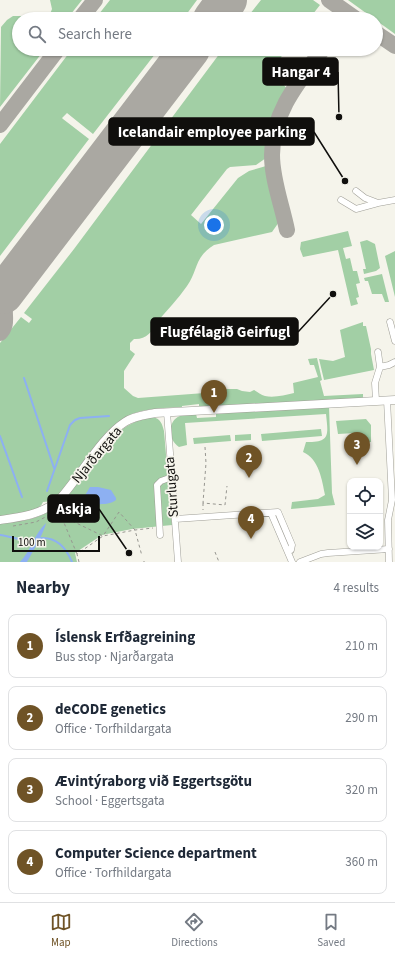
<!DOCTYPE html>
<meta charset="utf-8">
<style>
body{margin:0;font-family:"Source Sans 3",sans-serif;background:#f2f2f3;color:#1f2937}
.controls{position:absolute;right:12px;bottom:12px;display:grid;overflow:hidden;border-radius:8px;box-shadow:0 1px 3px #0004}
.controls button{width:36px;height:36px;display:grid;place-items:center;padding:0;border:0;border-bottom:1px solid #e0e1e3;background:#fff;color:#1f2937;font:20px sans-serif}
.scale{position:absolute;left:12px;bottom:10px;width:88px;box-sizing:border-box;padding-left:4px;border:2px solid #100f0d;border-top:0;font-size:11px;line-height:14px;white-space:nowrap;color:#100f0d;-webkit-text-stroke:3px #f5f4eb;paint-order:stroke}
.you{position:absolute;left:214px;top:225px;width:14px;height:14px;margin:-10px;border:3px solid #fff;border-radius:50%;background:#1a73e8;box-shadow:0 0 0 6px #1a73e833}
.badge{display:grid;place-items:center;width:26px;height:26px;border-radius:50%;background:#6f5326;color:#fff;font-size:13px;font-weight:700}
.pin{position:absolute;translate:-50% -33px;filter:drop-shadow(0 1px 2px #0008)}
.pin::after{content:'';position:absolute;top:21px;width:14px;height:12px;background:inherit;clip-path:polygon(0 0,100% 0,50% 100%)}
.list{margin:0;padding:0;list-style:none}
h2{display:flex;justify-content:space-between;align-items:center;height:52px;margin:0;padding:0 16px;font-size:17px}
h2 small{font-size:13px;font-weight:400;color:#747a83}
.list li{display:grid;grid-template-columns:26px 1fr auto;gap:12px;align-items:center;box-sizing:border-box;height:64px;margin:0 8px 8px;padding:0 8px;border:1px solid #e0e1e3;border-radius:8px}
.list b{display:block;font-size:15px;white-space:nowrap}
.list p{margin:0;font-size:13px;white-space:nowrap;color:#747a83}
.list em{font-size:13px;font-style:normal;color:#747a83}
.icon{flex:none;width:22px;height:22px;fill:none;stroke:currentColor;stroke-width:2;stroke-linecap:round;stroke-linejoin:round}
.map{position:relative;flex:none;width:395px;height:562px;overflow:hidden}
.search{position:absolute;background:#fff;box-shadow:0 1px 3px #0004;left:12px;right:12px;top:12px;height:44px;display:flex;align-items:center;gap:10px;box-sizing:border-box;padding:0 14px;border-radius:22px;color:#747a83;font-size:15px}
.sheet{height:340px;background:#fff}
nav{display:flex;justify-content:space-around;align-items:center;box-sizing:border-box;height:56px;border-top:1px solid #e0e1e3;background:#fff;font-size:11px;color:#747a83}
nav a{display:grid;justify-items:center;gap:2px}
nav .on{color:#6f5326}
.map>svg:first-child{display:block}
</style>
<div class="map">
<svg width="395" height="562" viewBox="0 0 395 562">
<rect width="100%" height="100%" fill="#f5f4eb"/>
<path fill="#a2cfa5" d="M50 0H82L67 19H48L52 9Z
M110 0H197L183 19H95Z
M261 0H313L320 5 309 19H246Z
M348 0H395V34Z
M13 16H23L24 19H19V49H45L0 107 1 27 7 20Z
M72 49H159L93 134 67 113 62 118 63 119 89 139 0 256V144Z
M223 49H286C275 65 275 74 287 89 278 103 272 117 269 133 267 141 268 150 266 158L256 165 230 167 227 169 191 215 201 224 238 178 249 171 266 166 279 222 272 232 214 245C194 257 198 271 187 286 178 299 167 310 157 322 153 332 145 340 134 339L130 343V350L135 354 124 371V388L133 396 138 398 218 392H223V389H237L242 391 250 392 254 390C258 392 261 395 265 396 274 398 285 395 294 393L293 383 318 377 314 365H310L308 359 317 358 322 380 320 381 324 396 363 394V398L218 406H199V404L182 406V407C165 408 148 408 132 414L53 501 43 502C42 504 41 506 39 507 32 513 9 516 0 516V343L21 317 29 323 32 319 24 313 74 249Z
M348 231 352 246 343 248 346 259 350 258 353 271H357L360 283 356 284 359 297 356 298 358 304 351 306 338 250 303 257 300 249 301 242Z
M367 240 375 244 380 268 376 271 364 274 363 269H366L360 242Z
M395 251V297L385 256Z
M382 274 389 302H385L382 294H372L368 281H365L364 278Z
M363 322V326H366L371 349V354L374 370 324 380 319 359 333 361 345 357 340 330Z
M329 406 332 493 335 505 291 509 292 502 318 499 325 495C322 480 319 459 303 452L306 442C331 443 328 434 326 414L185 423 187 445 179 447C168 440 167 421 180 416 184 414 191 415 196 414L197 418 216 417V413Z
M153 417C161 419 162 424 164 431L172 525 132 529 102 535 75 553 77 562H0V523C24 522 46 518 64 500L112 437 127 426 137 421Z
M366 419 371 425V442H356L355 433 338 434 336 421Z
M321 429 322 436 262 441 261 434Z
M251 434V440L235 441V435Z
M230 435 231 441 194 444 193 438Z"/>
<path fill="#8db0f2" d="M90 487H98L111 490 116 498V500C109 506 94 504 85 503L84 497Z
M46 523C44 533 32 553 27 562H20C31 551 34 534 46 523Z"/>
<g fill="none" stroke-linecap="round" stroke-linejoin="round">
<path stroke="#8db0f2" stroke-width="2" d="M24 378 54 468
M0 436 22 497
M47 491 70 425 75 420 80 418 109 416
M0 535C9 536 18 540 28 540 33 540 38 538 43 538 58 538 67 550 72 562"/>
<path stroke="#aaa8a2" stroke-width="16" d="M329 0 356 19
M80 19 95 0
M376 33 395 46
M0 125 58 49
M287 230C282 205 272 180 272 155 272 112 299 81 323 49
M0 333C8 325 4 317 5 306 6 298 9 290 12 282"/>
<path stroke="#aaa8a2" stroke-width="40" d="M213 19 227 0
M3 294 190 49"/>
<defs>
<path id="minor" d="M356 191 365 198 378 203 395 200
M341 200 356 209 378 203
M390 322 395 341
M380 367 389 365 395 362
M387 400 392 500 388 520 389 562
M376 401 375 383 380 367 378 352
M167 412 178 562
M271 513 292 562
M175 519 278 512 292 545 291 550
M160 535 157 485 161 481 172 477
M300 562 321 554 328 553 389 549"/>
<path id="major" d="M0 520C22 517 38 515 57 502 79 479 100 438 125 422 134 416 145 415 155 413L395 400"/>
</defs>
<use href="#minor" stroke="#9f9e96" stroke-width="7"/>
<use href="#major" stroke="#9f9e96" stroke-width="9"/>
<path stroke="#979690" stroke-width="1" stroke-dasharray="3 3" stroke-linecap="butt" d="M205 447 206 463 203 503 225 505 227 486
M203 503V510
M49 517 66 518 103 536 135 530 153 528
M62 518 77 554
M13 526 36 522 53 513
M215 552 219 562
M144 561V562
M79 562 77 554 103 536 119 512 135 530 142 556"/>
<use href="#minor" stroke="#fff" stroke-width="6"/>
<use href="#major" stroke="#fff" stroke-width="8"/>
</g>
<g text-anchor="middle" dominant-baseline="central" stroke-width="3.5" stroke-linejoin="round" paint-order="stroke">
<g font-size="14" fill="#100f0d" stroke="#f5f4eb">
<text transform="translate(97 455) rotate(-50)">Njarðargata</text>
<text transform="translate(172 487) rotate(-94)">Sturlugata</text>
</g>
</g>
<path fill="none" stroke="#100f0d" stroke-width="1.5" d="M339 117L338 72M345 181L314 132M333 294L298 332M129 553L99 509"/>
<g fill="#100f0d" stroke="#f5f4eb" stroke-width="1.5">
<circle cx="339" cy="117" r="4"/>
<circle cx="345" cy="181" r="4"/>
<circle cx="333" cy="294" r="4"/>
<circle cx="129" cy="553" r="4"/>
</g>
<g fill="#100f0d" stroke="#100f0d" stroke-width="1.5">
<rect x="263" y="58" width="75" height="27" rx="4"/>
<rect x="109" y="118" width="205" height="27" rx="4"/>
<rect x="151" y="318" width="147" height="27" rx="4"/>
<rect x="48" y="495" width="51" height="27" rx="4"/>
</g>
<g font-size="15" text-anchor="middle" font-weight="bold" fill="#fff">
<text x="301" y="77">Hangar 4</text>
<text x="212" y="137">Icelandair employee parking</text>
<text x="225" y="337">Flugfélagið Geirfugl</text>
<text x="74" y="514">Askja</text>
</g>
</svg>
<div class="controls">
<button><svg class="icon" aria-label="locate" viewBox="0 0 24 24"><circle cx="12" cy="12" r="6"/><path d="M12 2v4M12 18v4M2 12h4M18 12h4"/></svg></button>
<button><svg class="icon" aria-label="layers" viewBox="0 0 24 24"><path d="M12 4l9 5-9 5-9-5zM3 14l9 5 9-5"/></svg></button>
</div>
<div class="scale">100 m</div>
<div class="you"></div>
<div class="pin badge" style="left:214px;top:413px">1</div>
<div class="pin badge" style="left:249px;top:478px">2</div>
<div class="pin badge" style="left:357px;top:465px">3</div>
<div class="pin badge" style="left:251px;top:539px">4</div>
<div class="search"><svg class="icon" aria-label="search" viewBox="0 0 24 24"><circle cx="10" cy="10" r="6"/><path d="M15 15l6 6"/></svg>Search here</div>
</div>
<section class="sheet">
<h2>Nearby<small>4 results</small></h2>
<ul class="list">
<li><span class="badge">1</span><div><b>Íslensk Erfðagreining</b><p>Bus stop · Njarðargata</p></div><em>210 m</em></li>
<li><span class="badge">2</span><div><b>deCODE genetics</b><p>Office · Torfhildargata</p></div><em>290 m</em></li>
<li><span class="badge">3</span><div><b>Ævintýraborg við Eggertsgötu</b><p>School · Eggertsgata</p></div><em>320 m</em></li>
<li><span class="badge">4</span><div><b>Computer Science department</b><p>Office · Torfhildargata</p></div><em>360 m</em></li>
</ul>
</section>
<nav>
<a class="on"><svg class="icon" aria-label="map" viewBox="0 0 24 24"><path d="M3 6l6-2 6 2 6-2v14l-6 2-6-2-6 2zM9 4v14M15 6v14"/></svg>Map</a>
<a><svg class="icon" aria-label="directions" viewBox="0 0 24 24"><path d="M12 3l9 9-9 9-9-9zM9 14v-3h6M13 9l2 2-2 2"/></svg>Directions</a>
<a><svg class="icon" aria-label="saved" viewBox="0 0 24 24"><path d="M7 4h10v16l-5-4-5 4z"/></svg>Saved</a>
</nav>
